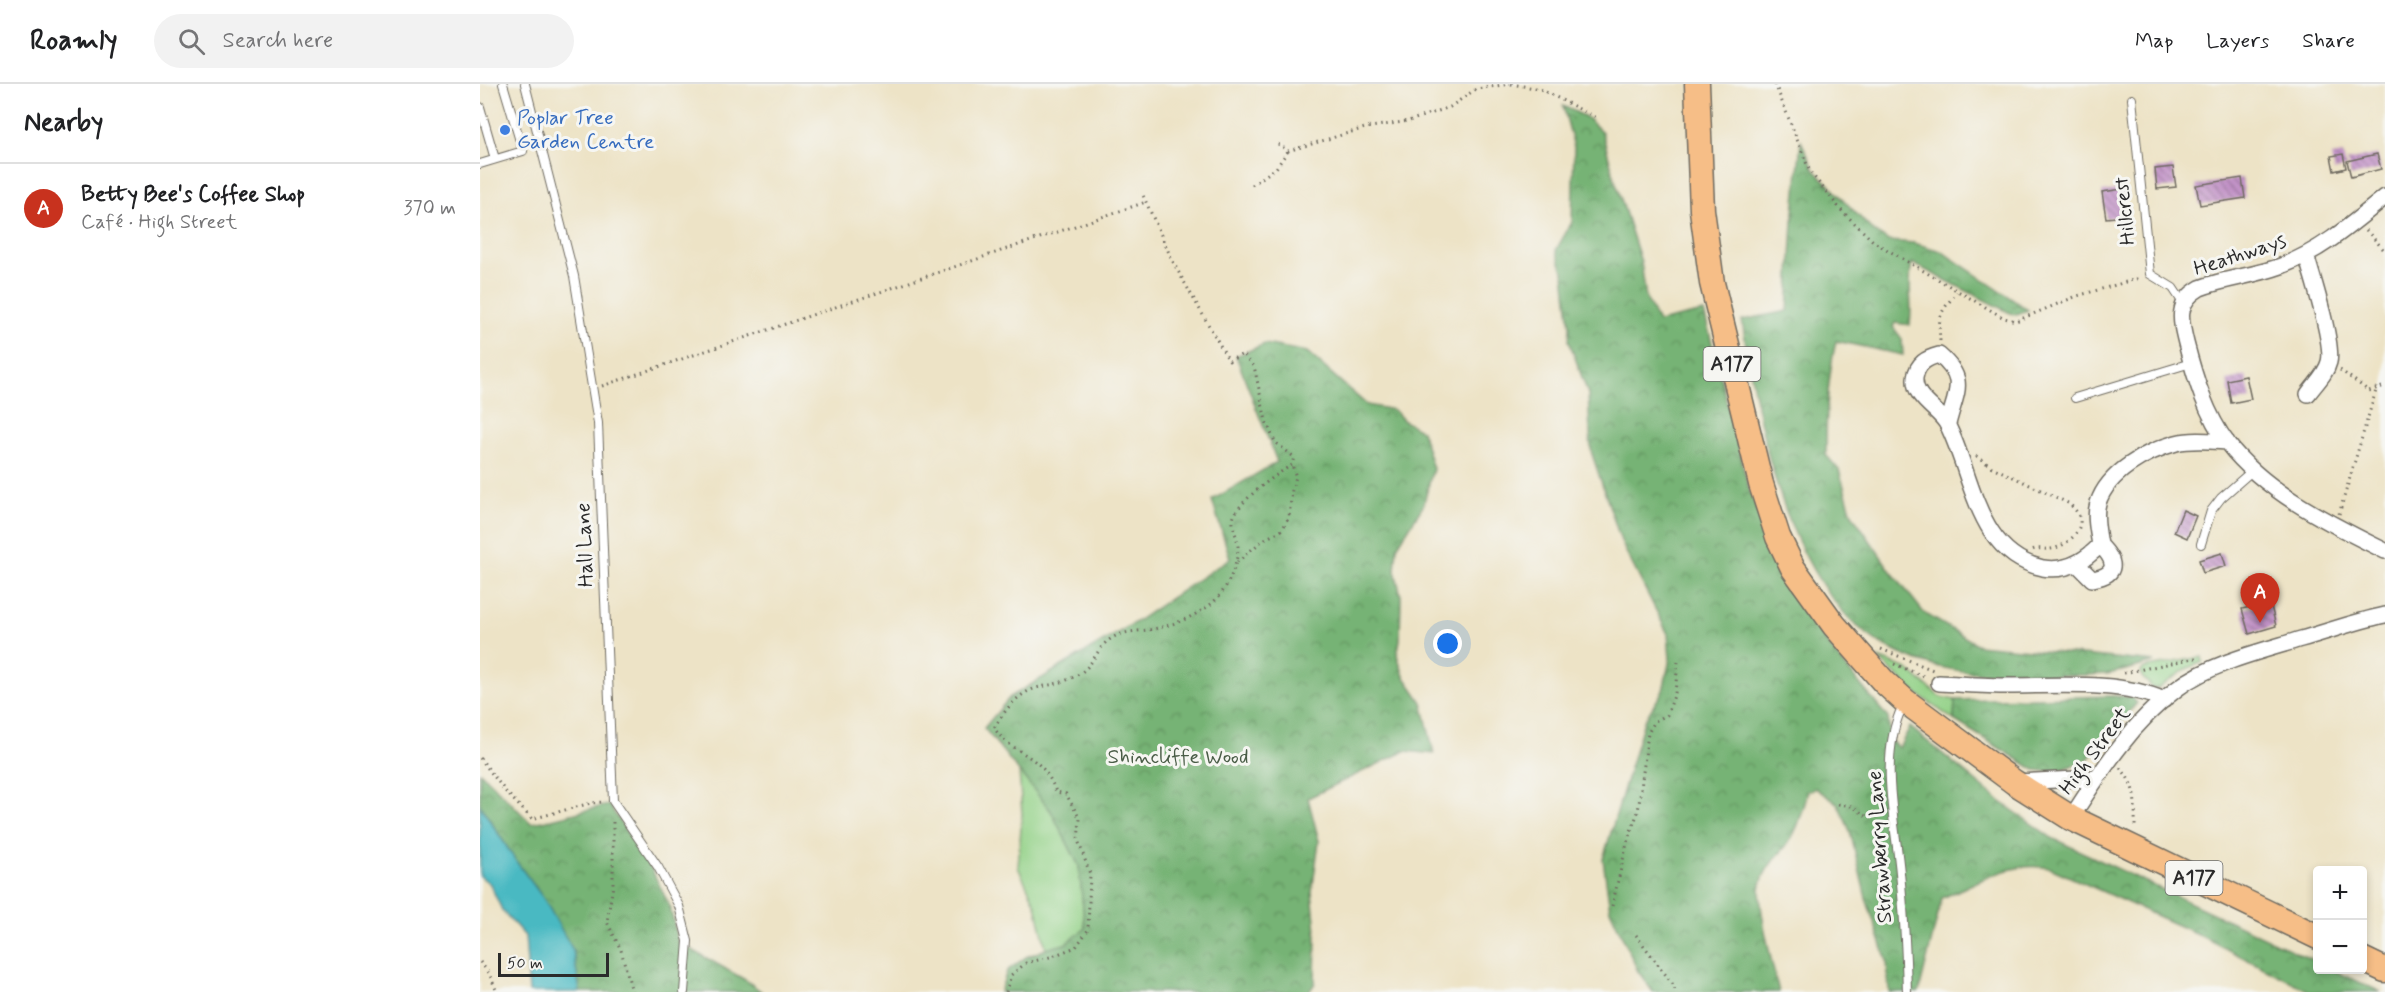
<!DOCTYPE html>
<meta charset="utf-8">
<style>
body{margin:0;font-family:Mynerve,sans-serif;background:#f2f2f2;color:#202124}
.controls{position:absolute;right:18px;bottom:18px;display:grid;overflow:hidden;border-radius:6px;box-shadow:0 3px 9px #0003}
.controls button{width:54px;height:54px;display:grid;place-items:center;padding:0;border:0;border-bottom:2px solid #e0e0e0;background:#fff;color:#202124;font:30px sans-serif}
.scale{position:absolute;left:18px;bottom:15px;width:111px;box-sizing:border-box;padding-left:6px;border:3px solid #2b2b2b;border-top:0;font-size:16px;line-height:21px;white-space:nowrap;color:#2b2b2b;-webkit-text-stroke:4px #f6f6f2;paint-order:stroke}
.you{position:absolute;left:968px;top:560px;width:21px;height:21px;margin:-15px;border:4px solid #fff;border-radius:50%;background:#1a73e8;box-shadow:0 0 0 9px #1a73e833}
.badge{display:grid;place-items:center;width:39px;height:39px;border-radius:50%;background:#c8321e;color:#fff;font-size:20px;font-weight:700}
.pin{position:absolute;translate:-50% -50px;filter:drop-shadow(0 2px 3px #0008)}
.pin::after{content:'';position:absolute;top:32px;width:21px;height:18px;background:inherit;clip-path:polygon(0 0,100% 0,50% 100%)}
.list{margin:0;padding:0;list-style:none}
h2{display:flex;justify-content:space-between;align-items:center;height:78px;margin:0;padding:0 24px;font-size:26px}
h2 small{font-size:20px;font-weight:400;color:#757577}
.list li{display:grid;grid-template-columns:39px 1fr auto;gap:18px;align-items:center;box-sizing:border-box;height:90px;padding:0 24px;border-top:2px solid #e0e0e0}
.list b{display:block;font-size:22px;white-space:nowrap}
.list p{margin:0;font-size:20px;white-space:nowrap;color:#757577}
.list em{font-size:20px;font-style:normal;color:#757577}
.icon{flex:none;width:33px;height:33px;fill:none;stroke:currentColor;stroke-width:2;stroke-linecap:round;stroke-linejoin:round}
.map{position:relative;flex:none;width:1905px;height:908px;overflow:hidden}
header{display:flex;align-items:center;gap:36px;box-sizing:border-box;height:84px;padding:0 30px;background:#fff;border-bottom:2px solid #e0e0e0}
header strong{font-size:28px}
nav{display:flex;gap:33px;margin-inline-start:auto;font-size:21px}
.search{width:420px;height:54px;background:#f2f2f2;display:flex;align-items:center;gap:15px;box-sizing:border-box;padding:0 21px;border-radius:33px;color:#757577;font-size:22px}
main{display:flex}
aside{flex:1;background:#fff}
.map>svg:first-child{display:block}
</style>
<header>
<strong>Roamly</strong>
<div class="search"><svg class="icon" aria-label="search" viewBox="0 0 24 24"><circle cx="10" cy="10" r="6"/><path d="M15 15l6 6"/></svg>Search here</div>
<nav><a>Map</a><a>Layers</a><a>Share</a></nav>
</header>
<main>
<aside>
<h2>Nearby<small></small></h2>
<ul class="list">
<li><span class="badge">A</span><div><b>Betty Bee's Coffee Shop</b><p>Café · High Street</p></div><em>370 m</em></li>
</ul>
</aside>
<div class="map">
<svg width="1905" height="908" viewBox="0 0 1905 908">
<defs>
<pattern id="forest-crowns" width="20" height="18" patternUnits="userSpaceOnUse" patternTransform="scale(1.5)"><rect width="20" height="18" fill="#76b374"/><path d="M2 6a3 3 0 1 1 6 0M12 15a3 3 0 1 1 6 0" fill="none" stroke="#61925f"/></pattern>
<pattern id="building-back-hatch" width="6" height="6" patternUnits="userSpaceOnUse" patternTransform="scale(1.5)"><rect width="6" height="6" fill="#c293c7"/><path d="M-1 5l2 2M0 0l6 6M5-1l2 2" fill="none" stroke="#9e78a2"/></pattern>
</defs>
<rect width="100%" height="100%" fill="#f6f6f2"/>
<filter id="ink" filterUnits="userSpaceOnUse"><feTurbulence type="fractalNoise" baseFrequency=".0167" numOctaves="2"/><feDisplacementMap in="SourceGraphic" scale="12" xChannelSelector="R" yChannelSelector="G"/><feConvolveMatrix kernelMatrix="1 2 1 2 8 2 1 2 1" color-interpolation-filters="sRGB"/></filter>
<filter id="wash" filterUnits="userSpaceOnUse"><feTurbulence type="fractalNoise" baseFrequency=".008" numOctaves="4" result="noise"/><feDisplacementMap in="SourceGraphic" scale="24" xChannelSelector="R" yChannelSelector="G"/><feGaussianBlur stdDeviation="1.35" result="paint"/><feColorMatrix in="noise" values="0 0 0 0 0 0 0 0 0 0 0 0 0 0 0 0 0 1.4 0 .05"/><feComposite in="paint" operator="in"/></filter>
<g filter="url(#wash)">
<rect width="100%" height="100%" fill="#ede3c6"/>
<path fill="#93d187" stroke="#5f7e59" stroke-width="1.5" d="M1722 573 1723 578 1706 585 1678 604H1673L1662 593 1661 588 1664 584Z
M1398 574 1425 584 1461 613 1475 616 1474 636 1432 606Z
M539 687 571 727 599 782 605 845 585 860 566 865 556 821 538 783 542 730Z"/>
<path fill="url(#forest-crowns)" stroke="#506f50" stroke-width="1.5" d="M1083 22 1106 33 1122 48 1135 96 1161 178 1166 214 1178 238 1224 228 1268 402 1292 467 1310 503 1356 571 1408 634 1411 657 1419 664 1430 643 1521 718 1572 754 1837 878 1838 886H1853L1901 908H1831L1715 849 1570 784C1530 776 1497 799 1462 814L1439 908H1409L1407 877 1386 814 1370 747 1358 720 1335 704 1328 707C1324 724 1319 743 1309 758 1299 772 1285 782 1281 800 1276 816 1294 889 1299 908H1173L1158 887 1130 826 1123 775 1164 637 1183 607 1190 575 1188 550 1142 460 1111 367 1108 310 1089 257 1090 243 1084 190 1076 166 1092 138 1094 63Z
M1321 57 1334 85 1393 147 1409 157 1434 159 1461 167 1548 226 1534 231 1432 179C1427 199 1433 219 1430 241L1415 239 1413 243 1422 255 1423 271 1356 257C1347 296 1346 332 1346 371L1359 386 1372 430 1410 486 1444 529 1498 561 1675 578C1659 582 1642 588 1626 590 1599 592 1571 591 1544 591 1496 591 1445 586 1403 561 1305 503 1278 339 1262 236L1308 227 1313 138Z
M785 260 827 268 887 321 914 326 924 337 942 347 953 385 943 422 917 463 915 486 921 512 920 556 917 571 924 592 942 618 954 670 925 667 828 714 839 757 832 808 836 847 835 899 829 908H520L527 887 546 873 566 865 585 860 605 845 599 782 571 727 504 644 530 613 654 539 750 474 732 416 797 378 756 272Z
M1635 612 1651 613 1657 619 1607 676 1576 688 1555 686 1474 636 1475 616Z
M0 688 51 739C78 735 102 726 129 721L171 784 190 823 198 858 267 897 282 908H100L93 866 0 721Z"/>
<path fill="#4ab9c2" stroke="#3a7276" stroke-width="1.5" d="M0 721 36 777 64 815 93 866 100 908H49L45 852 22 826 10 800 0 792Z"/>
<g id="blocks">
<path fill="url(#building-back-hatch)" d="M1863 70 1866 84 1854 87 1851 72Z
M1897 70 1901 85 1871 93 1867 77Z
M1693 83 1696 103 1677 105 1675 85Z
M1762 94 1765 114 1720 121 1716 101Z
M1643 105 1646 132 1626 134 1622 108Z
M1766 292 1771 315 1751 319 1747 296Z
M1703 426 1716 432 1707 454 1694 448Z
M1742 469 1746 482 1723 489 1719 476Z
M1790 518 1796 542 1769 550 1762 525Z"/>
</g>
</g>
<g filter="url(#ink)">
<use href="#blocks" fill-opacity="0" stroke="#6f6b61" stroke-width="1.5"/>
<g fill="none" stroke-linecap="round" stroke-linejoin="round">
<defs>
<path id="service" d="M45 0 94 192 118 339 133 717 178 783 199 822 208 857 204 908
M1652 15 1670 190 1693 204 1703 219
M0 23 15 75
M0 80 43 67 23 0
M1595 314 1711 279
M1721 460 1731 427 1741 414 1773 386
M1423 621C1398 673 1415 734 1420 789 1424 828 1426 868 1427 908"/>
<path id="minor" d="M1905 113C1872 140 1841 167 1801 182 1774 192 1746 194 1720 204 1696 218 1700 235 1706 259 1715 294 1726 331 1748 360 1786 409 1851 440 1905 467
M1826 171C1832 191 1854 261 1849 278 1846 290 1835 300 1828 310
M1468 340C1476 307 1488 296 1459 271 1447 274 1437 279 1435 294 1433 315 1461 326 1468 342 1493 392 1497 470 1563 484 1587 488 1605 477 1620 461 1618 448 1614 432 1618 419 1628 388 1667 367 1696 359 1712 355 1730 357 1747 358
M1597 480 1612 495C1639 491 1636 477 1620 461
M1459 599C1482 600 1505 602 1528 602 1576 602 1639 596 1684 616
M1537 698 1617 694
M1591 734C1621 687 1652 638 1698 604 1731 579 1782 567 1821 555 1849 547 1877 537 1905 531"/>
<path id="primary" d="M1217 0 1222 126 1232 199 1281 400 1298 453 1313 484 1354 541 1404 598 1425 617 1534 698 1591 734 1838 853
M1882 875 1905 886"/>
</defs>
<use href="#service" stroke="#6f6b61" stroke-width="10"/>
<use href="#minor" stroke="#6f6b61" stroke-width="18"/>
<use href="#primary" stroke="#6f6b61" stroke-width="27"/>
<path stroke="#6f6b61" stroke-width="3" stroke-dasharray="1.5 4.5" stroke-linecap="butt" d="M1031 0 1060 5 1119 35
M1295 0 1330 88 1361 126 1394 158 1524 234 1536 237 1597 212 1660 194
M798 60 808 67 885 44 929 37 970 23 996 5 1030 0
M772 101 796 84 808 67
M1886 146 1905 167
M1460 257C1458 230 1460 229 1477 208
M1860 286 1889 307 1905 302
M122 302 666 118
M1496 372 1512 383 1590 420C1593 424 1597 427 1599 432 1605 447 1585 463 1571 465 1565 466 1559 463 1552 466
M1859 430 1897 303
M757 478 783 456 802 446 809 433 812 406 816 393 812 381
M1401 565 1453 586
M1414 580 1446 593
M1644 589 1720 573
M0 674 26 708 52 735 111 719 124 718
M1640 684C1658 702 1655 723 1655 745
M1358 720 1372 722 1389 734 1404 731
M133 738V801L127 838 141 866 152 908
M1132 822 1148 755 1158 728 1168 649 1175 637 1187 631 1195 609 1198 578
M1156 851 1194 902 1195 908
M0 878 9 889 17 908
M526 908 531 891 546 879 570 873 596 863 608 846 610 790 598 756 600 735 586 710 576 708C561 667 534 673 514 644 525 626 538 608 560 603 575 600 586 598 599 590 617 579 616 558 641 550 650 547 660 547 668 546 691 542 713 534 731 520 746 509 758 481 758 463 758 454 752 444 753 436 755 419 798 389 812 381L814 373 795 358 786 337 774 282 763 270 749 277 694 180 662 109"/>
<use href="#service" stroke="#fff" stroke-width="8"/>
<use href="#minor" stroke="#fff" stroke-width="15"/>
<use href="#primary" stroke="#f6be87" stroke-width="24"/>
</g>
</g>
<circle fill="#3f7fe0" stroke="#f6f6f2" stroke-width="2" cx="25" cy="46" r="6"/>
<g text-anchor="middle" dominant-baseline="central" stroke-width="6" stroke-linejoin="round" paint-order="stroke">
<g fill="#f6f6f2" stroke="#686867" stroke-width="1.5">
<rect x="1223.5" y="263" width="57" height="34" rx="4.5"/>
<rect x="1685.5" y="777" width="57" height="34" rx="4.5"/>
</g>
<g font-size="20" font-weight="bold" fill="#2b2b2b">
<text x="1252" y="280">A177</text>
<text x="1714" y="794">A177</text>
</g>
<g font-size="21" fill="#366cbe" stroke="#f6f6f2" text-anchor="start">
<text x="37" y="34">Poplar Tree<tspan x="37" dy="24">Garden Centre</tspan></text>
</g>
<g font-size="21" fill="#2b2b2b" stroke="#f6f6f2">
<text transform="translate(1645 127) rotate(-96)">Hillcrest</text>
<text transform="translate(1760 171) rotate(-18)">Heathways</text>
<text transform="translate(105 461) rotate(-92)">Hall Lane</text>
<text transform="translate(1615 667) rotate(-53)">High Street</text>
<text transform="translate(1400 763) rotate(-94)">Strawberry Lane</text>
</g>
<g font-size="21" fill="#4a5d47" stroke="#f6f6f2">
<text x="698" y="673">Shincliffe Wood</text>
</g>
</g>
</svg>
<div class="controls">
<button>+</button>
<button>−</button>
</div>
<div class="scale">50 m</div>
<div class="you"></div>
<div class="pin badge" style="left:1780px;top:539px">A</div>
</div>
</main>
